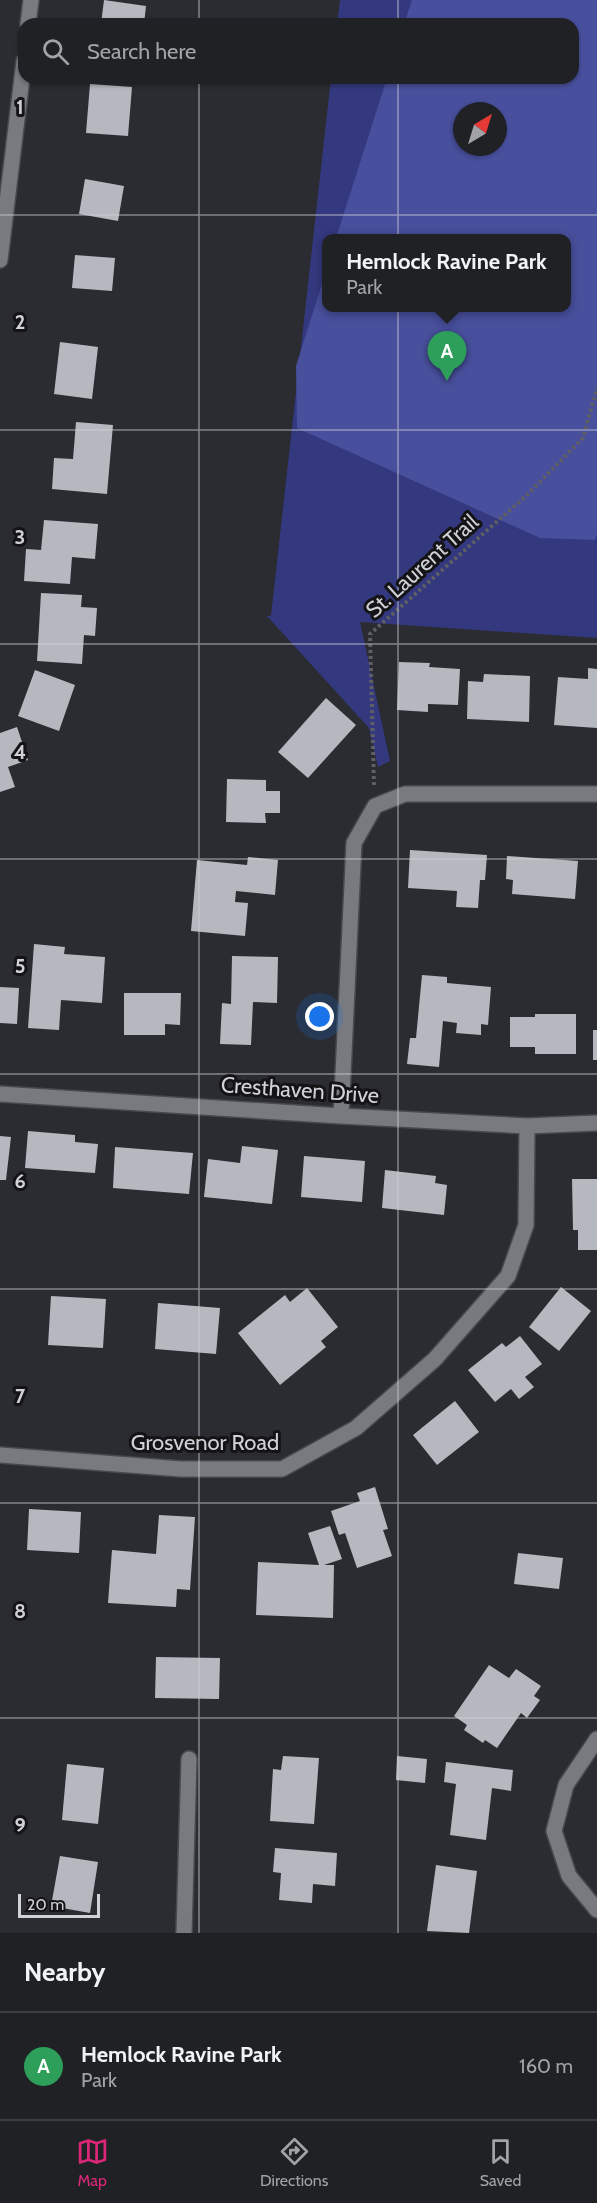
<!DOCTYPE html>
<style>
body{margin:0;font-family:Cabin,sans-serif;background:#28292d;color:#f1f3f6}
.compass{position:absolute;left:453px;top:102px;width:54px;height:54px;border-radius:50%;background:#202125;box-shadow:0 2px 4px #0004;rotate:38deg}
.scale{position:absolute;left:18px;bottom:15px;width:82px;box-sizing:border-box;padding-left:6px;border:3px solid #d1d2d6;border-top:0;font-size:16px;line-height:21px;white-space:nowrap;color:#d1d2d6;-webkit-text-stroke:4px #141417;paint-order:stroke}
.you{position:absolute;left:320px;top:1017px;width:21px;height:21px;margin:-15px;border:4px solid #fff;border-radius:50%;background:#1a73e8;box-shadow:0 0 0 9px #1a73e833}
.badge{display:grid;place-items:center;width:39px;height:39px;border-radius:50%;background:#db2777;color:#fff;font-size:20px;font-weight:700}
.pin{position:absolute;translate:-50% -50px;filter:drop-shadow(0 2px 3px #0008)}
.pin::after{content:'';position:absolute;top:32px;width:21px;height:18px;background:inherit;clip-path:polygon(0 0,100% 0,50% 100%)}
.popup{position:absolute;left:322px;top:234px;width:249px;height:78px;box-sizing:border-box;display:grid;place-content:center;border-radius:12px;background:#202125;filter:drop-shadow(0 2px 4px #0005);font-size:20px;white-space:nowrap;color:#a2a3a7}
.popup b{font-size:22px;color:#f1f3f6}
.popup::after{content:'';position:absolute;left:50%;top:100%;margin-left:-12px;border:12px solid transparent;border-top-color:#202125}
.list{margin:0;padding:0;list-style:none}
h2{display:flex;justify-content:space-between;align-items:center;height:78px;margin:0;padding:0 24px;font-size:26px}
h2 small{font-size:20px;font-weight:400;color:#a2a3a7}
.list li{display:grid;grid-template-columns:39px 1fr auto;gap:18px;align-items:center;box-sizing:border-box;height:108px;padding:0 24px;border-top:2px solid #3d3e42}
.list b{display:block;font-size:22px;white-space:nowrap}
.list p{margin:0;font-size:20px;white-space:nowrap;color:#a2a3a7}
.list em{font-size:20px;font-style:normal;color:#a2a3a7}
.icon{flex:none;width:33px;height:33px;fill:none;stroke:currentColor;stroke-width:2;stroke-linecap:round;stroke-linejoin:round}
.map{position:relative;flex:none;width:597px;height:1933px;overflow:hidden}
.search{position:absolute;background:#202125;box-shadow:0 2px 4px #0004;left:18px;right:18px;top:18px;height:66px;display:flex;align-items:center;gap:15px;box-sizing:border-box;padding:0 21px;border-radius:18px;color:#a2a3a7;font-size:22px}
.sheet{height:186px;background:#202125}
nav{display:flex;justify-content:space-around;align-items:center;box-sizing:border-box;height:84px;border-top:2px solid #3d3e42;background:#202125;font-size:16px;color:#a2a3a7}
nav a{display:grid;justify-items:center;gap:3px}
nav .on{color:#db2777}
.map>svg:first-child{display:block}
</style>
<div class="map">
<svg width="597" height="1933" viewBox="0 0 597 1933">
<rect width="100%" height="100%" fill="#2a2c31"/>
<path fill="#34387e" fill-rule="evenodd" d="M340 0H597V638L360 622 390 761 378 767 369 728 267 616H271L331 78H573V24H337ZM462 111H498V147H462ZM327 238H567V308H327Z"/>
<path fill="#484f9c" fill-rule="evenodd" d="M412 0H597V534L595 540 540 538 297 428 296 366 327 268V308H567V238H336L387 78H573V24H404ZM462 111H498V147H462Z"/>
<path fill="#b6b8bf" d="M104 0 146 6 144 24H101Z
M90 84 132 87 128 136 86 133Z
M85 179 124 186 118 221 79 214Z
M75 255 115 258 112 291 72 288Z
M60 342 98 347 92 399 54 394Z
M76 422 113 425 107 494 52 489 54 458 73 459Z
M44 520 98 524 95 559 72 557 70 584 24 581 26 549 41 550Z
M41 593 82 595 81 607 97 608 95 636 84 635 82 664 37 661Z
M399 662 430 663 429 667 460 669 458 705 428 704V712L397 710Z
M588 668 597 669V728L554 725 558 677 588 679Z
M35 670 75 685 59 731 18 716Z
M484 674 530 676 529 722 467 719 468 681 483 682Z
M326 698 356 725 308 778 278 752Z
M17 727 28 760 8 767 15 787 0 792V733Z
M227 779 266 780V791H280V813H265L266 823 226 822Z
M410 850 487 855 485 880H480L478 908 456 907 457 891 408 888Z
M507 856 578 861 575 899 512 894 513 880 506 879Z
M248 857 278 860 275 895 236 891 235 902 248 903 245 936 191 931 197 860 247 865Z
M34 944 65 947 64 954 105 957 102 1003 61 1000 59 1030 28 1028Z
M232 956 278 957 277 1003 253 1002 251 1045 220 1044 222 1003 231 1004Z
M422 975 447 977V983L491 987 488 1025 481 1024V1035L456 1033 457 1023 443 1021 439 1067 407 1064 410 1038H416Z
M0 987 19 988 17 1024 0 1023Z
M124 993H181L180 1025 165 1024V1035H124Z
M535 1014H576V1054H535V1047H510V1017H535Z
M593 1030H597V1060H593Z
M28 1131 75 1135V1142L98 1144 95 1173 25 1168Z
M0 1136 11 1137 6 1180H0Z
M242 1146 278 1150 272 1204 204 1197 208 1159 240 1163Z
M115 1147 193 1153 189 1194 113 1188Z
M304 1156 365 1161 362 1202 301 1197Z
M385 1170 436 1176 435 1183 447 1185 444 1215 382 1208Z
M572 1179H597V1250H578V1230H573Z
M561 1287 591 1311 559 1351 529 1327Z
M307 1288 338 1327 321 1341 326 1347 280 1385 238 1333 285 1295 290 1302Z
M51 1296 106 1299 103 1348 48 1345Z
M158 1303 220 1308 216 1354 155 1349Z
M520 1336 542 1364 525 1377 534 1387 519 1399 511 1389 495 1402 468 1370 502 1343 506 1347Z
M455 1401 479 1432 437 1465 413 1435Z
M375 1487 388 1529 383 1530 392 1556 357 1568 345 1533 339 1535 331 1511 360 1501 357 1493Z
M29 1509 81 1512 79 1553 27 1550Z
M159 1515 195 1517 190 1590 177 1589 176 1607 108 1603 112 1550 156 1554Z
M330 1526 342 1559 324 1565H334L333 1618 256 1615 258 1562 319 1565 308 1533Z
M518 1553 563 1558 559 1589 514 1584Z
M156 1657 220 1658 219 1699 155 1698Z
M489 1665 509 1678 516 1669 541 1686 534 1696 540 1700 527 1718 521 1713 497 1748 485 1740 483 1743 464 1730 467 1725 454 1716Z
M283 1756 319 1758 314 1824 270 1821 273 1769 281 1770Z
M397 1756 427 1759 425 1783 396 1780Z
M446 1762 513 1770 511 1791 492 1788 486 1840 450 1835 456 1784 444 1782Z
M67 1764 104 1768 98 1824 62 1820Z
M275 1848 337 1853 335 1886 313 1884 312 1903 279 1900 281 1873 273 1872Z
M60 1856 98 1862 90 1913 51 1906Z
M436 1865 477 1871 469 1933 427 1931Z"/>
<g fill="none" stroke-linecap="round" stroke-linejoin="round">
<defs>
<path id="minor" d="M28 24 31 0
M0 260 24 61
M0 1094 341 1116 527 1126 597 1123
M341 1116 354 843 375 806 405 794H597
M0 1455 181 1469H282L356 1428 435 1359 508 1276 526 1225 527 1126
M597 1739 566 1785 554 1831 569 1876 597 1910
M184 1933 189 1759"/>
</defs>
<use href="#minor" stroke="#48494e" stroke-width="18"/>
<path stroke="#5e5f64" stroke-width="4" stroke-dasharray="3 3" stroke-linecap="butt" d="M374 785 370 634 527 495 583 438 597 388"/>
<use href="#minor" stroke="#787a80" stroke-width="15"/>
</g>
<path fill="none" stroke="#d1d2d6" stroke-width="1.5" stroke-opacity="0.55" d="M199 0V24M398 0V24M199 78V1933M398 78V1933M0 215H597M0 430H597M0 644H597M0 859H597M0 1074H597M0 1289H597M0 1503H597M0 1718H597"/>
<g text-anchor="middle" dominant-baseline="central" stroke-width="6" stroke-linejoin="round" paint-order="stroke">
<g font-size="22" fill="#d1d2d6" stroke="#141417">
<text transform="translate(422 566) rotate(-42)">St. Laurent Trail</text>
<text transform="translate(300 1090) rotate(4)">Cresthaven Drive</text>
<text x="205" y="1442">Grosvenor Road</text>
</g>
</g>
<g font-size="20" text-anchor="middle" font-weight="bold" fill="#d1d2d6" stroke="#141417" stroke-width="6" stroke-linejoin="round" paint-order="stroke">
<text x="20" y="114">1</text>
<text x="20" y="329">2</text>
<text x="20" y="544">3</text>
<text x="20" y="759">4</text>
<text x="20" y="973">5</text>
<text x="20" y="1188">6</text>
<text x="20" y="1403">7</text>
<text x="20" y="1618">8</text>
<text x="20" y="1832">9</text>
</g>
</svg>
<svg class="compass" viewBox="-18 -18 36 36"><path d="M0-13l5 13h-10z" fill="#e53935"/><path d="M0 13l5-13h-10z" fill="#a2a3a7"/></svg>
<div class="scale">20 m</div>
<div class="you"></div>
<div class="pin badge" style="left:447px;top:381px;background:#2e9e5b">A</div>
<div class="popup"><b>Hemlock Ravine Park</b>Park</div>
<div class="search"><svg class="icon" aria-label="search" viewBox="0 0 24 24"><circle cx="10" cy="10" r="6"/><path d="M15 15l6 6"/></svg>Search here</div>
</div>
<section class="sheet">
<h2>Nearby<small></small></h2>
<ul class="list">
<li><span class="badge" style="background:#2e9e5b">A</span><div><b>Hemlock Ravine Park</b><p>Park</p></div><em>160 m</em></li>
</ul>
</section>
<nav>
<a class="on"><svg class="icon" aria-label="map" viewBox="0 0 24 24"><path d="M3 6l6-2 6 2 6-2v14l-6 2-6-2-6 2zM9 4v14M15 6v14"/></svg>Map</a>
<a><svg class="icon" aria-label="directions" viewBox="0 0 24 24"><path d="M12 3l9 9-9 9-9-9zM9 14v-3h6M13 9l2 2-2 2"/></svg>Directions</a>
<a><svg class="icon" aria-label="saved" viewBox="0 0 24 24"><path d="M7 4h10v16l-5-4-5 4z"/></svg>Saved</a>
</nav>
